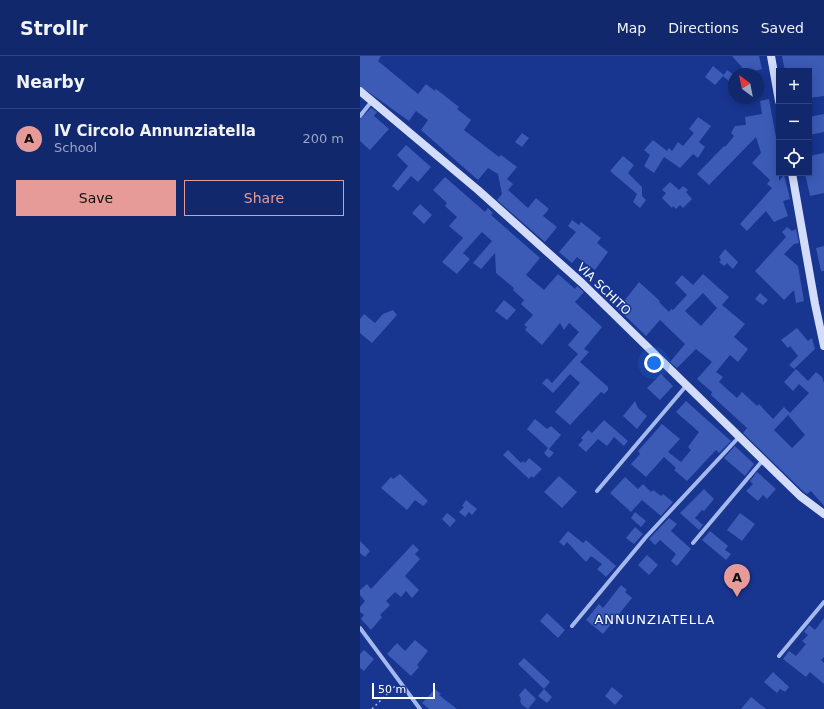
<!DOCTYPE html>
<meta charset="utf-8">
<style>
body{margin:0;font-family:"DejaVu Sans",sans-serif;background:#1f3474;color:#f1f3f6}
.controls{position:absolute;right:12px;top:12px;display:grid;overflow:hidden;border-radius:0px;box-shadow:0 2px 10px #0003}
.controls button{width:36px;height:36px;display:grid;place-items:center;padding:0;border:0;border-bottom:1px solid #31447f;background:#12286c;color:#f1f3f6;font:20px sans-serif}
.compass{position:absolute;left:368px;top:12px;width:36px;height:36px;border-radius:50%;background:#12286c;box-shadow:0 2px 10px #0003;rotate:328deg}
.scale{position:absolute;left:12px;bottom:10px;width:63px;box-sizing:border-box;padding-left:4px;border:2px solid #fff;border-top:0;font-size:11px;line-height:14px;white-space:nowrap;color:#fff;-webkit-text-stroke:3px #183590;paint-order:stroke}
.you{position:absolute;left:294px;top:307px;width:14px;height:14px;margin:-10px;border:3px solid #fff;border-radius:50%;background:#1a73e8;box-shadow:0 0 0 6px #1a73e833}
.badge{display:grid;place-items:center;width:26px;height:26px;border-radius:50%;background:#e69b98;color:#111;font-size:13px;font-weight:700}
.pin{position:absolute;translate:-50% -33px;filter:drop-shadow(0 1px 2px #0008)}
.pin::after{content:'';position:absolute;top:21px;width:14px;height:12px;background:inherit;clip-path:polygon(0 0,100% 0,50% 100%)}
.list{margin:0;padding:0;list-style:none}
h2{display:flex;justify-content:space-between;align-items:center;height:52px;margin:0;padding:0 16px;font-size:17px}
h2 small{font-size:13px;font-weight:400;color:#9ca6c2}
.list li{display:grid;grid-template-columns:26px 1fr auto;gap:12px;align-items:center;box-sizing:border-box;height:60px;padding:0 16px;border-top:1px solid #31447f}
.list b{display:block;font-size:15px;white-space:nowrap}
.list p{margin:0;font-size:13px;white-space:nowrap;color:#9ca6c2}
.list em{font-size:13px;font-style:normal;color:#9ca6c2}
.actions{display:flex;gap:8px;padding:12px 16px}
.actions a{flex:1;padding:9px 0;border:1px solid #e69b98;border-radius:0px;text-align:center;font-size:14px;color:#e69b98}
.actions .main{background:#e69b98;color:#111}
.icon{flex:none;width:22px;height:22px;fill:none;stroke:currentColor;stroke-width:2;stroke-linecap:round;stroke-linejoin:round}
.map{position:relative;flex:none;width:464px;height:653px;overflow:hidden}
header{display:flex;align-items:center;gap:24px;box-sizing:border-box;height:56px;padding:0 20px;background:#12286c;border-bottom:1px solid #31447f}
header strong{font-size:19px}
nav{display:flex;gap:22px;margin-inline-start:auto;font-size:14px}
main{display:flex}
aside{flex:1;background:#12286c}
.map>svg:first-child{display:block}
</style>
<header>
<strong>Strollr</strong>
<nav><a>Map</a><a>Directions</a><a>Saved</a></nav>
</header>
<main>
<aside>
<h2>Nearby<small></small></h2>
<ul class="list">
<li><span class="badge">A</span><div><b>IV Circolo Annunziatella</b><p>School</p></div><em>200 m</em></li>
</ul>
<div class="actions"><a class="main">Save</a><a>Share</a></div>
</aside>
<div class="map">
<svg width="464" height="653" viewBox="0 0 464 653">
<rect width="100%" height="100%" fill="#183590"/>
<path fill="#3c5bb6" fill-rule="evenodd" d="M0 0H21L18 5 58 38 66 28 75 35 76 33 99 51 97 53 111 64 104 74 139 101 141 99 157 111 147 123 153 128 148 134 168 152 176 142 189 153 183 160 197 171 185 186 137 144 142 138 138 118 128 112 118 124 61 74 68 64 56 55 49 65 0 30Z
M372 0H399L402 13 387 17Z
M422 0H464V40L449 42V15H425Z
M353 10 364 19 355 29 345 21Z
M367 14 374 19V29L363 20Z
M409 43 419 98V125L424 119 430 143 423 145 428 160 414 166 406 155 387 175 380 168 412 132 407 128 410 124 392 107 401 97 396 81 349 129 337 118 364 90 365 91 374 80 371 77 375 70 386 69 385 61 402 58 400 45Z
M11 52 17 56 14 60 29 73 10 94 0 85V63Z
M464 58V76L449 79V61Z
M338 61 351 70 339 86 345 91 338 102 333 98 320 112 304 101 294 117 284 110 290 99 284 94 293 84 307 95 309 92 312 95 318 86 323 90 334 77 329 73Z
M162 77 169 82 162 91 155 86Z
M46 89 71 111 58 126 51 120 38 135 32 130 48 110 37 99Z
M464 97V137L450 140 445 117H449V100Z
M263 100 274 109 268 117 282 131V140L286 144 280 152 273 146 277 138 250 115Z
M85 121 125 156 128 152 133 157 131 159 180 202 166 219 184 234 198 218 215 233 217 230 224 236 215 246 242 271 224 293 229 296 220 306 248 331V334L244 338 241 336 210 369 195 356 220 327 210 318 193 337 182 327 187 322 192 327 218 298 208 289 219 276 209 267 204 274 200 267 182 289 165 274 167 271 164 269 173 259 161 248 164 244 153 234 154 232 136 217 135 197 121 213 113 207 132 185 122 176 103 197 110 203 97 218 82 206 103 182 89 170 97 161 85 150 87 147 73 134Z
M310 126 319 134 323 130 328 134 326 136 332 143 323 152 320 149 316 153 313 150 312 152 302 142 306 137 302 134Z
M60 148 72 159 64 168 52 157Z
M212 164 219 169 221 166 241 182 237 187 248 196 235 214 217 201 212 207 199 196 216 176 208 170Z
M427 171 432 175 436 173 439 187 434 188 424 198 438 210 444 245 436 247 434 234 424 244 395 215 426 181 422 176Z
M464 190V215H461L456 192Z
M365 193 378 206 373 213 367 207 364 210 359 206 361 204 359 201Z
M343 218 369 241 362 249 385 268 374 281 388 293 378 306 370 299 356 316 363 321 359 326 377 342 382 336 397 350 399 348 413 363 424 351 430 357 449 337 439 328 433 335 424 326 436 313 448 325 456 316 462 321 464 327V450L451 435 447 438 444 436 383 377 387 372 351 339 352 336 337 323 352 306 336 293 317 312 310 306 325 288 300 264 286 280 258 253 279 226 300 245 299 246 309 256 311 253 313 254 327 239 315 227 322 219 333 229ZM343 237 357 252 341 270 325 255ZM428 359 445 379 432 392 414 374Z
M400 237 408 244 403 249 395 243Z
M144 244 156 254 147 264 135 255Z
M33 254 37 259 12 287 0 277V263L4 258 15 267 23 258Z
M437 272 448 285 452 282 455 293 434 313 429 309 438 300 430 290 428 292 421 284Z
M301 318 313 330 300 344 287 332Z
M275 345 278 352 287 360 277 373 263 360Z
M326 345 371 385 359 397 356 394 327 425 314 414 316 412 304 401 286 421 271 408 280 398 278 395 302 368 320 383 308 396 321 406 331 394 328 391 339 376 316 356Z
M175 363 187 373 191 370 201 379 189 393 194 397 189 402 184 397 188 392 167 373Z
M244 364 268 385 264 390 254 381 247 390 238 383 226 396 218 389 223 384 221 382 228 374 232 377Z
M375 390 394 408 385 420 364 402Z
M148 394 161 407 163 405 165 407 169 402 182 413 173 422 171 420 169 423 143 399Z
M397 416 416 433 407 443 403 439 398 445 386 435 393 428 390 425Z
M40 418 68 445 63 450 55 444 47 454 21 432 31 421 33 423Z
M199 420 217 436 202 452 184 436Z
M265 421 278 433 283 428 291 436 293 434 301 440 303 438 313 446 301 460 282 444 271 456 250 437Z
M344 433 354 443 344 455 342 454 335 462 343 469 339 474 320 457Z
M106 444 117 453 112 459 109 456 105 461 99 456 104 451 102 450Z
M275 456 286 465 281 471 271 462Z
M87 457 96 464 90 471 82 463Z
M380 457 395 468 382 485 367 474Z
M309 462 317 468 311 475 331 493 317 510 311 505 316 498 300 484 295 489 289 483Z
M275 471 283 478 274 488 266 482Z
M208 475 223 487 226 484 256 510 246 521 237 513 242 508 231 500 226 506 207 486 204 490 199 486Z
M350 475 368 490 365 494 371 498 366 504 342 484Z
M0 485 10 495 5 501 0 497Z
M53 488 59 494 55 498 60 503 45 520 59 534 52 542 46 535 41 541 35 536 26 545 30 549 20 559 22 561 11 574 1 563 4 559 0 556V551L5 545 0 539V534L7 528 11 533Z
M287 499 298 509 289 519 278 509Z
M261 529 267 534 265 536 272 542 243 578 226 564 239 548 243 552Z
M187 557 205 574 198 582 180 565Z
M464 562V601L461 604 464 607V628L450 616 446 621 423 603 429 595 436 600 446 588 442 585 448 579 444 576 449 569 455 574Z
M55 584 68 595 57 609 59 611 51 620 27 598 37 587 45 595Z
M4 594 14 603 4 615 0 612V598Z
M164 602 190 626 184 633 158 608Z
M413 616 429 631 425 636 420 633 417 637 404 626Z
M252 631 263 640 255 649 245 640Z
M165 632 176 643 168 653 162 649 160 645 161 643 159 639Z
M75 633 81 638 79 639 97 653H69L62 647Z
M184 633 192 641 187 647 178 640Z
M391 641 406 653H381Z"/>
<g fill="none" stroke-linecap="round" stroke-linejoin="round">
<path stroke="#a5b9ef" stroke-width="1.5" stroke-dasharray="2 3" stroke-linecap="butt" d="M12 653 36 629"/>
<path stroke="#a5b9ef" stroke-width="4" d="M0 60 12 45
M237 435 326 330
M333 487 403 404
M212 570 286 481 379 381
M0 572 60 653
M419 600 464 546"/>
<path stroke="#d3ddfb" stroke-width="8" d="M411 0 419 45
M0 35 118 134 222 227 440 440 464 458
M432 117 455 248 464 290"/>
</g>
<g text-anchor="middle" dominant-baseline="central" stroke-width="3" stroke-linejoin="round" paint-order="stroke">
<g font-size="12" fill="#fff" stroke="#183590">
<text transform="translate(244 233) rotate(44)">VIA SCHITO</text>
</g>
<g font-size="13" letter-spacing="1" fill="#fff" stroke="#183590">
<text x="295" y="563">ANNUNZIATELLA</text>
</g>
</g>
</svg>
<div class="controls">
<button>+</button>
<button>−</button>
<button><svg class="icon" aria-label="locate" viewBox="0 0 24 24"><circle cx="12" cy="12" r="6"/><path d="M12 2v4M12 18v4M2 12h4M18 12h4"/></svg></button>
</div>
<svg class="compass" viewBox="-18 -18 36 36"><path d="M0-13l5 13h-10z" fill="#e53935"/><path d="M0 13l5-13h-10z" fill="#9ca6c2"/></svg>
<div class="scale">50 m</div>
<div class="you"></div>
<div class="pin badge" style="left:377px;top:541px">A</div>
</div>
</main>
